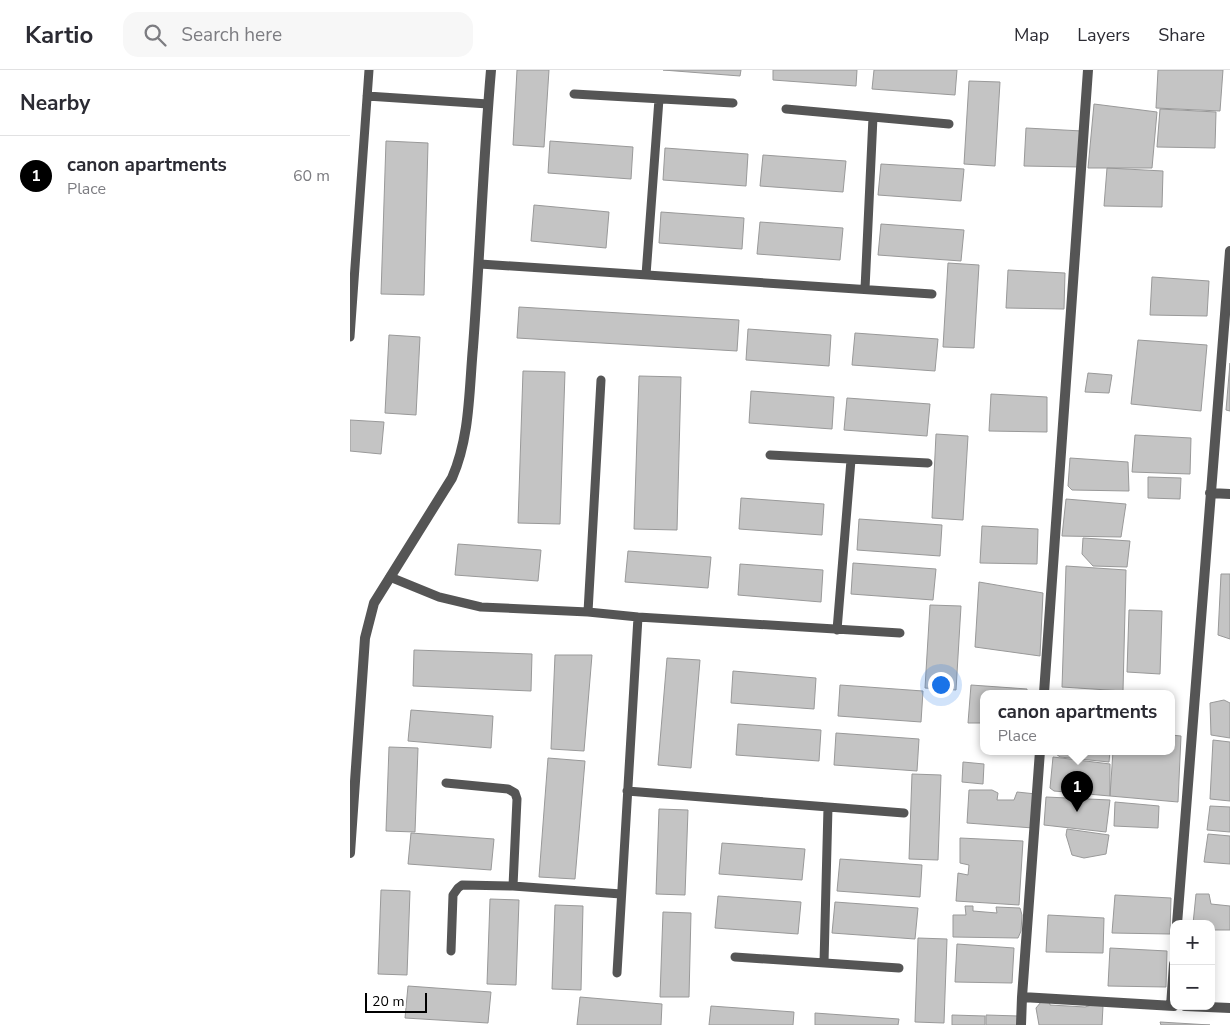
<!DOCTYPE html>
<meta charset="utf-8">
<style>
body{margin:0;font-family:"Nunito Sans",sans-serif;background:#f7f7f7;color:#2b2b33}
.controls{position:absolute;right:15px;bottom:15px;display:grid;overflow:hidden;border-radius:10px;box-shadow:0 2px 12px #0003}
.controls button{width:45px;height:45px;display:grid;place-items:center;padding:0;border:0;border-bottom:1px solid #e1e1e2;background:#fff;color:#2b2b33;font:25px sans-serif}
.scale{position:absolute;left:15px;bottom:12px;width:62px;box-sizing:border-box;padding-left:5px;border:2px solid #000;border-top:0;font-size:14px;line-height:18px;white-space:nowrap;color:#000;-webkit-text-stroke:4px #fff;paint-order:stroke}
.you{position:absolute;left:590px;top:614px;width:18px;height:18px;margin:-12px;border:4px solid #fff;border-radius:50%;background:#1a73e8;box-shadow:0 0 0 8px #1a73e833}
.badge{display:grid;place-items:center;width:32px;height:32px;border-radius:50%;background:#000;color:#fff;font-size:16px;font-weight:700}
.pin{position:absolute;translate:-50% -41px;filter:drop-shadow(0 1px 2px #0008)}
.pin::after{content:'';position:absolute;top:26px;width:18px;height:15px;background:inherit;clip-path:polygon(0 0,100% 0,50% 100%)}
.popup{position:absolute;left:630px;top:620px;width:195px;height:65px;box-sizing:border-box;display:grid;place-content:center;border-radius:10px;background:#fff;filter:drop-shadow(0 1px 4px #0005);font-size:16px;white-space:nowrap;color:#7c7c81}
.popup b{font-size:19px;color:#2b2b33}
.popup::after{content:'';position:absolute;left:50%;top:100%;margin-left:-10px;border:10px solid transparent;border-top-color:#fff}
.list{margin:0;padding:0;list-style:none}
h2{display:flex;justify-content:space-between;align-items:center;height:65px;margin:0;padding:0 20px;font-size:21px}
h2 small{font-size:16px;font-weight:400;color:#7c7c81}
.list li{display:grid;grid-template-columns:32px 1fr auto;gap:15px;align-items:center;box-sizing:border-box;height:80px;padding:0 20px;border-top:1px solid #e1e1e2}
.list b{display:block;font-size:19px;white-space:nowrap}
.list p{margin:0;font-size:16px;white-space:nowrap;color:#7c7c81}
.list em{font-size:16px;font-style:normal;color:#7c7c81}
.icon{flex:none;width:28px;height:28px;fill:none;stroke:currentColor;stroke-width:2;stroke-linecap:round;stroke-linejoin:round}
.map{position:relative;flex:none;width:880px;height:955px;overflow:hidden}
header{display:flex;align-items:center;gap:30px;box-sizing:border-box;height:70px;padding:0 25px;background:#fff;border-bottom:1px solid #e1e1e2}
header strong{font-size:24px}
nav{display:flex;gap:28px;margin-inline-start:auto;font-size:18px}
.search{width:350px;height:45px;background:#f7f7f7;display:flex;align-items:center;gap:12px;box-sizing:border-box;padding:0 18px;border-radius:15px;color:#7c7c81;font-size:19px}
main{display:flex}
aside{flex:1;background:#fff}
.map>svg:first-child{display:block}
</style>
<header>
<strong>Kartio</strong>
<div class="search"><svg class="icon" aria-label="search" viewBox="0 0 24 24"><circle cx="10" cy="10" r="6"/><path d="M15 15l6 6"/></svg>Search here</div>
<nav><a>Map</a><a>Layers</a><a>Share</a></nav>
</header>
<main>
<aside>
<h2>Nearby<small></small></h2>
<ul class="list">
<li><span class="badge">1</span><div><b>canon apartments</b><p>Place</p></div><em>60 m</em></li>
</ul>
</aside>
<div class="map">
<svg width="880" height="955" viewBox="0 0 880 955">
<rect width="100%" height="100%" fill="#fff"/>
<path fill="#c4c4c4" stroke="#999" d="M167 0H199L194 77 163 75Z
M313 0H391L390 6Z
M423 0H507L506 16 423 10Z
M524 0H607L605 25 522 19Z
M808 0H873L870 41 806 38Z
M619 11 650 12 645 96 614 94Z
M744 34 807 42 802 98H738Z
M810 39 866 42 865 78 807 77Z
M676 58 732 61 731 97 674 96Z
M36 71 78 73 74 225 31 224Z
M200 71 283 77 281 109 198 103Z
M315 78 398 84 396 116 313 110Z
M413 85 496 91 493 122 410 116Z
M531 94 614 99 611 131 528 125Z
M757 98 813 101 812 137 754 136Z
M184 135 259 142 256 178 181 171Z
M311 142 394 148 392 179 309 173Z
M410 152 493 158 490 190 407 184Z
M531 154 614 160 611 191 528 185Z
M598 193 629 195 624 278 593 277Z
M658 200 715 203 714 239 656 238Z
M802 207 859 211 857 246 800 245Z
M169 237 389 250 387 281 167 268Z
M398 259 481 265 479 296 396 290Z
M505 263 588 269 585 301 502 295Z
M39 265 70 267 66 345 35 343Z
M788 270 857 275 851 341 781 334Z
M880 293V341L876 340Z
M173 301 215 302 210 454 168 453Z
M738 303 762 305 759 323 735 322Z
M289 306 331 307 327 460 284 459Z
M401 321 484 327 482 359 399 353Z
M641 324 697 327V362L639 361Z
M497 328 580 334 577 366 494 360Z
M0 350 34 352 31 384 0 381Z
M586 364 618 366 613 450 582 448Z
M785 365 841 368 840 404 782 402Z
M720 388 778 392 779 421 722 420 718 416Z
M798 407 831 408 830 429 798 428Z
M391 428 474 434 472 465 389 459Z
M716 429 776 434 771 467 712 466Z
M509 449 592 455 590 486 507 480Z
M632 456 688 459 687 494 630 493Z
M733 468 780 471 777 497 743 496 732 484Z
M108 474 191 480 188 511 105 505Z
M278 481 361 487 358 518 275 512Z
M503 493 586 499 583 530 501 524Z
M390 494 473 500 471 532 388 525Z
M716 496 776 500 773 621 712 617Z
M871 504H880V569L868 565Z
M629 512 693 523 690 586 625 577Z
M580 535 611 536 606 620 575 618Z
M779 540 812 541 810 604 777 602Z
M64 580 182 584 181 621 63 616Z
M205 585H242L234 681 201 679Z
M317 588 350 590 341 698 308 695Z
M383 601 466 608 464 639 381 633Z
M490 615 573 621 571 652 488 646Z
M621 615 677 619V623H633V653H618Z
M874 630 880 633V668L861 665 860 633Z
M61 640 143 646 141 678 58 671Z
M388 654 471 660 469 691 386 685Z
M486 663 569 669 567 701 484 695Z
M821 665 831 666 828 732 760 726 763 681H821Z
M863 670 880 672V731L860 729Z
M39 677 68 678 65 762 36 761Z
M706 681H760L759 692 710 687 706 684Z
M703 687 760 694V726L704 721 700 718Z
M198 688 235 691 225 809 189 807Z
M613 692 634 694 633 714 612 712Z
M562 704 591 705 588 790 559 789Z
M619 720H642L648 723 647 730H664L667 722 686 724 683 758 617 753Z
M696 727 760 730 756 762 694 755Z
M765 732 809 736 808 758 764 756Z
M860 736 880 737V762L857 760Z
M309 739 338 740 335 825 306 824Z
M717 759 759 765 756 784 734 788 722 785 716 765Z
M61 763 144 769 141 800 58 794Z
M858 764 880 766V794L854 792Z
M610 768 673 771 669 835 606 831 608 803 618 805 619 795 610 793Z
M372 773 455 779 452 810 369 804Z
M490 789 572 795 570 827 487 821Z
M31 820 60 821 57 905 28 904Z
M846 824H859L861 834 880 836V860H861V854H843Z
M765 825 821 828 820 864 762 863Z
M368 826 451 832 448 864 365 858Z
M140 829 169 830 166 915 137 914Z
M485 832 568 838 565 869 482 863Z
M205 835 233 836 231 920 202 919Z
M615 836H623V841L647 843 646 837 670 838 672 845 671 861 668 868 603 867V845H616Z
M313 842 341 843 339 927H310Z
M698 845 754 848 753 883 696 882Z
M568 868 597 869 594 953 565 952Z
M607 874 664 878 662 913 605 912Z
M760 878 817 881 816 917 758 916Z
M58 916 141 922 138 953 55 948Z
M230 927 312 934 311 955H227Z
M699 930 700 935 735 937 742 935 753 936 752 955H689L686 938 691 932Z
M361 936 444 942 443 955H359Z
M465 943 549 949 548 955H465Z
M602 945 635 946V955H602Z
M636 945 669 946V955H636Z
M810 952 860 955H811Z"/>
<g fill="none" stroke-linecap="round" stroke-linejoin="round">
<path stroke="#555" stroke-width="9" d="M224 24 383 33
M17 26 138 34
M436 39 599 54
M130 194 582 224
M296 205 309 29
M515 219 523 47
M0 267 19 0
M420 385 578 393
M40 507 89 527 131 537 238 542 288 547 550 563
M238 542 251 310
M487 560 501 390
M96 713 158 719 165 723 167 729 163 816
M277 721 554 743
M101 881 103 825 108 818 112 815 163 816 271 824
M385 887 549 898
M474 893 478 737
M267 903 288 547"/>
<path stroke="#555" stroke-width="10" d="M860 423 880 424
M694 623 738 0
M0 783 15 568 24 533 102 408C120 367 119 321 123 277 130 185 133 92 141 0
M827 854 880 181
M672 927 824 936
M821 936 824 894
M835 936 880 938
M671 955 672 927 690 681"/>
</g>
</svg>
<div class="controls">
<button>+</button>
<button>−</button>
</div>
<div class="scale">20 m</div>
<div class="you"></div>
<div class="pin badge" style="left:727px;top:742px">1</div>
<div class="popup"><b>canon apartments</b>Place</div>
</div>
</main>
